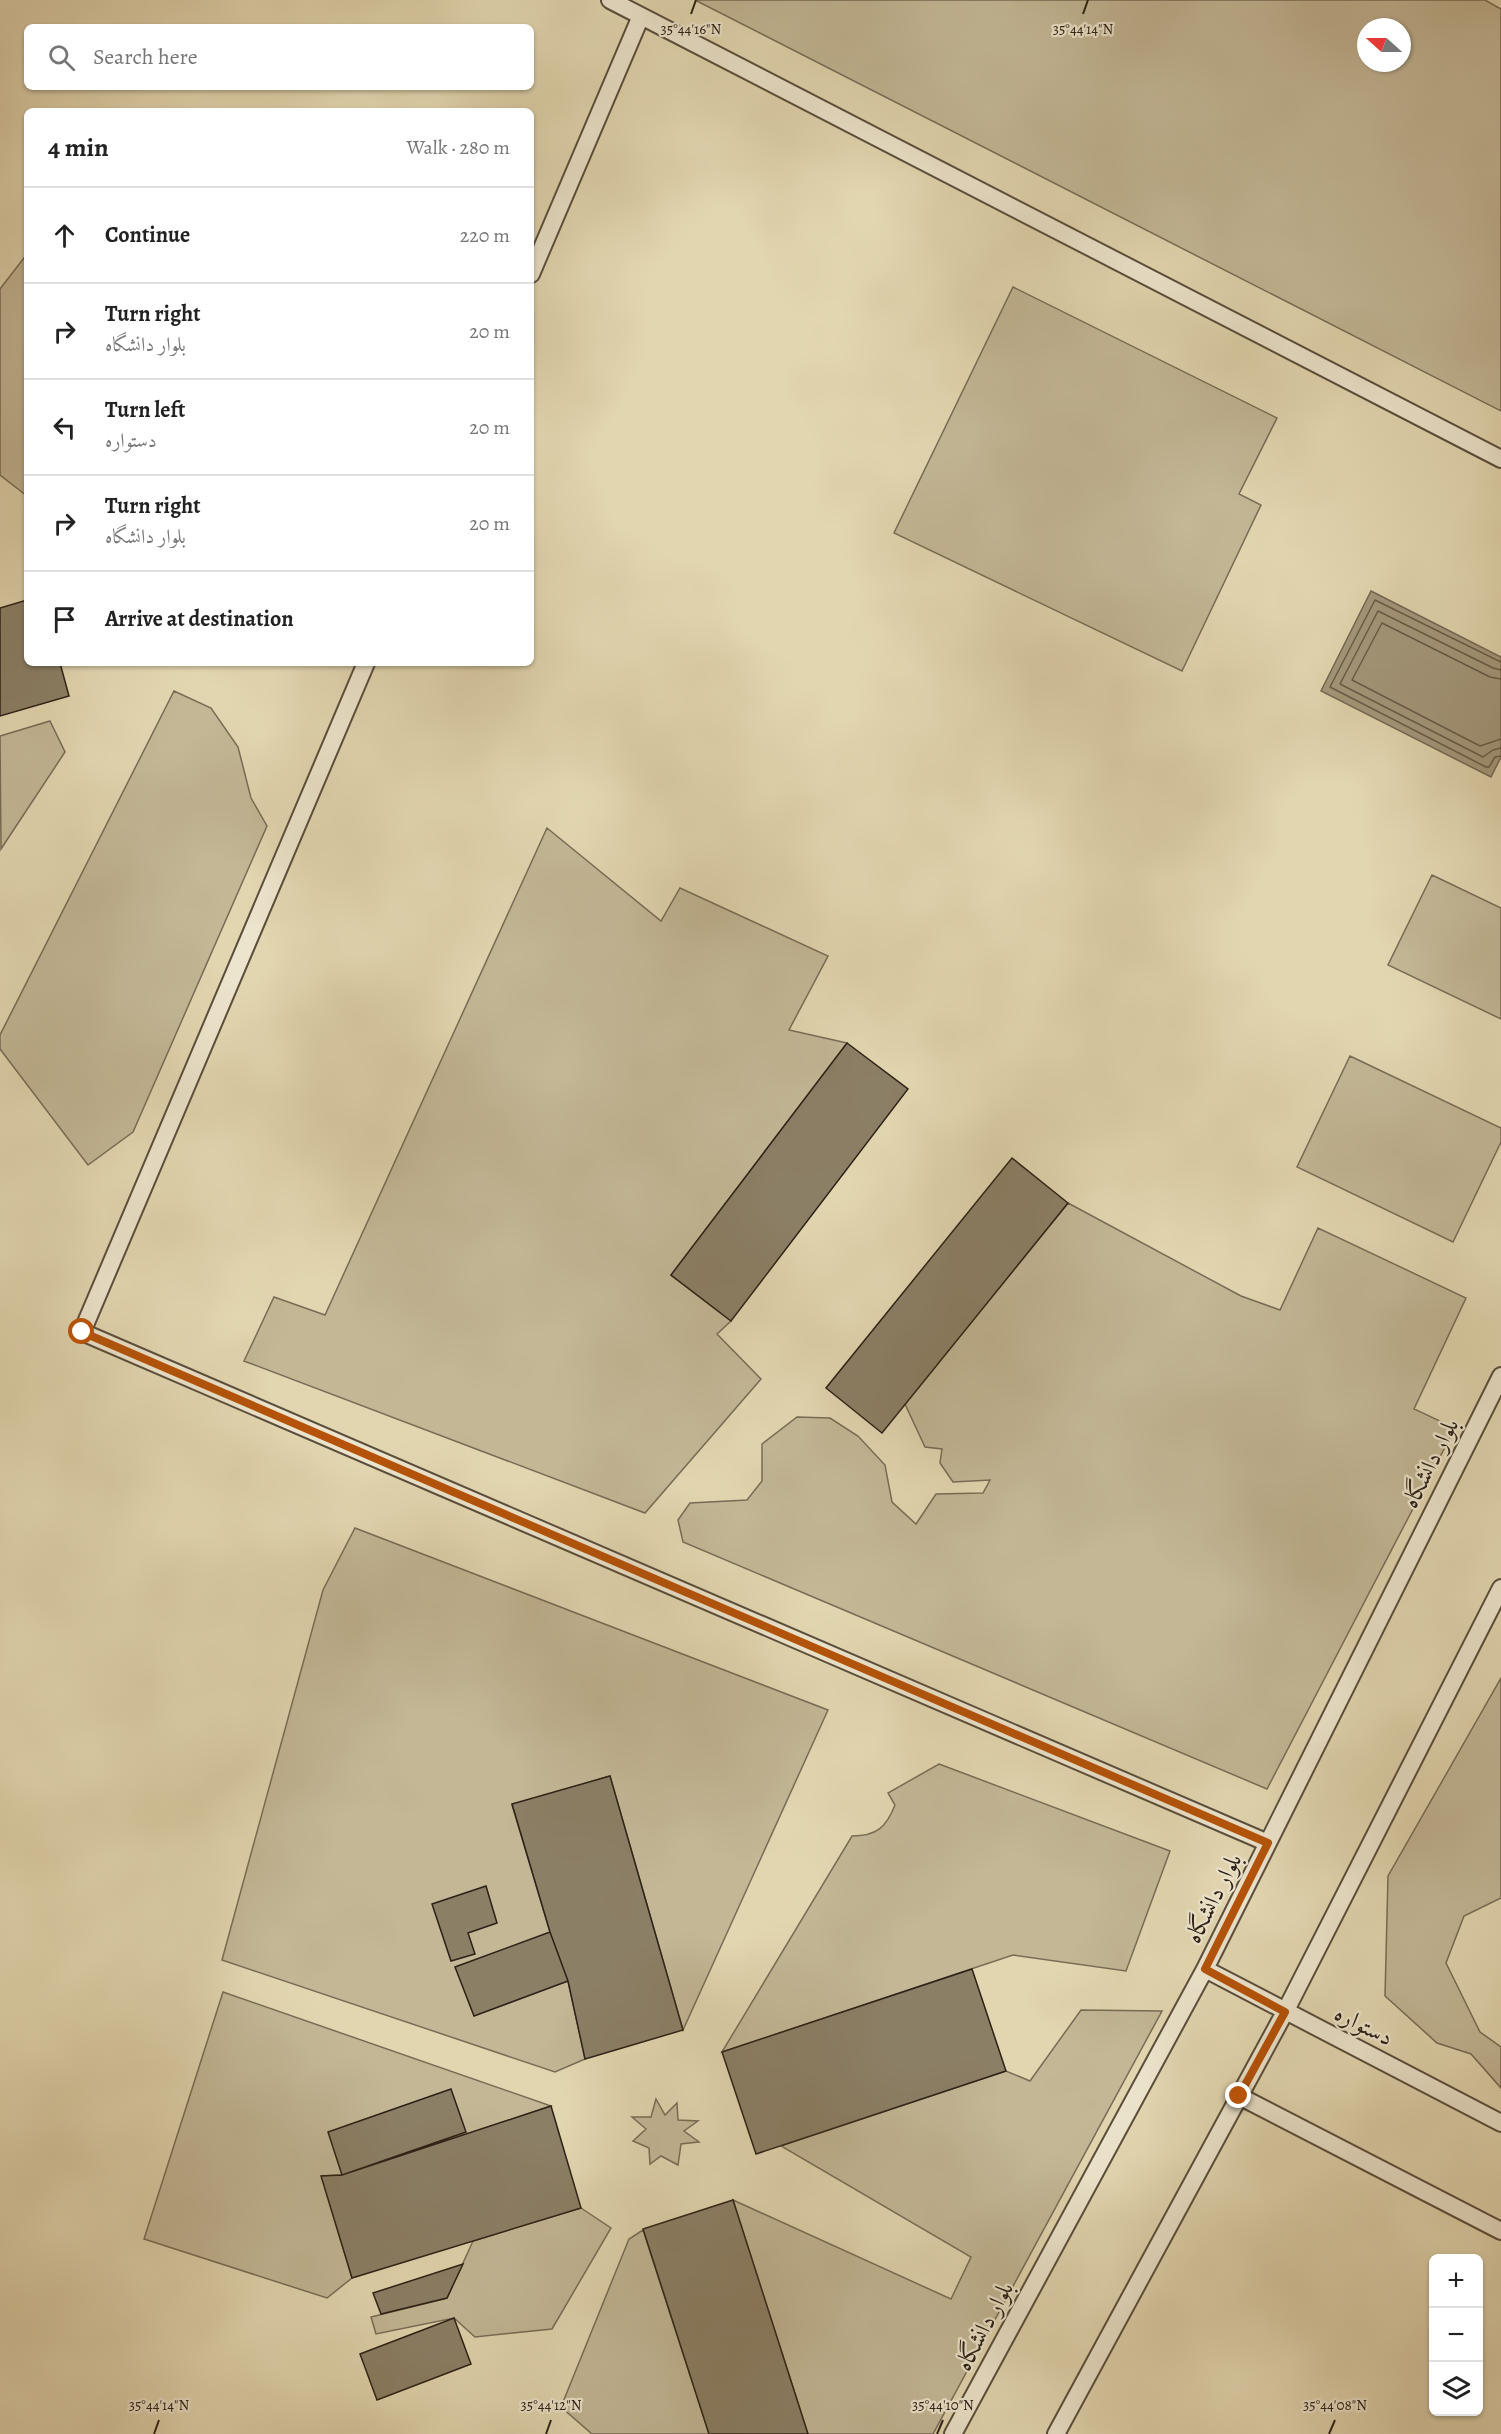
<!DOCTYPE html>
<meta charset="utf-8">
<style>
body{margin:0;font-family:Alegreya,Amiri,serif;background:#f6f6f6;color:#222}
.controls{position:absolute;right:18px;bottom:18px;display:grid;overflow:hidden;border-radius:9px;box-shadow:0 2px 4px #0004}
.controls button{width:54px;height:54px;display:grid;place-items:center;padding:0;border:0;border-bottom:2px solid #e0e0e0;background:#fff;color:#222;font:30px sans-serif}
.compass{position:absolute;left:1357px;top:18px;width:54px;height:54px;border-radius:50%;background:#fff;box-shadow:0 2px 4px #0004;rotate:291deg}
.stop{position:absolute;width:18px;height:18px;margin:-14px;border:4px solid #b45309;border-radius:50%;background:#fff}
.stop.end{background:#b45309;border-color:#fff;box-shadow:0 2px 6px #0008}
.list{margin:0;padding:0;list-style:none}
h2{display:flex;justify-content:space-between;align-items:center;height:78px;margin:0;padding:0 24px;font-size:26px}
h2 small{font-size:20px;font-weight:400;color:#767676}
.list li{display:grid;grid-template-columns:39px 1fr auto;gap:18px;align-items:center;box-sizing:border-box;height:96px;padding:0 24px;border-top:2px solid #e0e0e0}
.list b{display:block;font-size:22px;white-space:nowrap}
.list p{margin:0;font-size:20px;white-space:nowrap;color:#767676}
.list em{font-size:20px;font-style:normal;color:#767676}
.icon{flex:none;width:33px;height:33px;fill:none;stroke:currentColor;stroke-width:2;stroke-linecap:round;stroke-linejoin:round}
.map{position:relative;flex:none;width:1501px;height:2434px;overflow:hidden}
.search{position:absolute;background:#fff;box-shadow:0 2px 4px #0004;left:24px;top:24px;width:510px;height:66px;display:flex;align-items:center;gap:15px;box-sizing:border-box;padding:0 21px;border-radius:9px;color:#767676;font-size:22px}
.panel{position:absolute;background:#fff;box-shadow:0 2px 4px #0004;left:24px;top:108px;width:510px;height:558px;border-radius:9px}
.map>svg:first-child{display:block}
</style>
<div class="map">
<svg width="1501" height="2434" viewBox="0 0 1501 2434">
<rect width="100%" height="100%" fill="#e2d6b0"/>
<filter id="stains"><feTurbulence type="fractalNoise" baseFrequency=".00333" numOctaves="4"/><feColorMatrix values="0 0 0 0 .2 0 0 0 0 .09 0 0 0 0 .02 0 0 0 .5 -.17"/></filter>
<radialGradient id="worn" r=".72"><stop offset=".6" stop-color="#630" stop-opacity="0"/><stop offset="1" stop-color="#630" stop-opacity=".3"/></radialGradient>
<path fill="#c3b796" stroke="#786c56" stroke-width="1.5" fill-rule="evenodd" d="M695 0H1485L1501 9V411ZM1366 27H1402V63H1366Z
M27 254V496L0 475V289Z
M1013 287 1277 418 1239 494 1261 505 1182 671 894 533Z
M174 691 211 708 238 747 251 798 267 826 133 1132 88 1165 0 1049V1035Z
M50 721 65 752 1 849 0 736Z
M547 828 661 921 680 888 828 956 789 1030 847 1043 671 1275 731 1321 717 1334 761 1379 645 1513 244 1361 274 1297 325 1315Z
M1432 875 1501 908V1019L1388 965Z
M1350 1056 1501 1128V1142L1453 1242 1297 1167Z
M1068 1203 1241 1296 1280 1310 1318 1228 1466 1298 1414 1409 1455 1428 1267 1789 683 1542 678 1520 690 1503 747 1500 762 1481V1444L797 1417 830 1418 858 1436 885 1465 892 1502 916 1524 936 1494 983 1493 990 1480 953 1482 940 1463 942 1449 925 1447 905 1404Z
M355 1528 828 1710 683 2030 610 1776 512 1805 550 1932 568 1981 585 2059 555 2072 222 1960 323 1590Z
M1501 1678V1898L1464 1916 1446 1963 1480 2032 1501 2047V2088L1471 2054 1437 2043 1385 1996 1388 1876Z
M939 1764 1170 1851 1126 1971 1013 1955 722 2052 852 1836C876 1836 886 1828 895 1805L888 1793Z
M223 1992 551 2106 342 2175 322 2176 352 2278 327 2298 144 2239Z
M1081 2010 1162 2011 933 2434H808L733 2200 951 2299 971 2257 781 2146 1006 2071 1030 2081Z
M656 2099 665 2115 677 2103 678 2120 698 2121 684 2131 699 2142 681 2144 678 2165 661 2156 650 2164 649 2148 633 2141 646 2129 632 2117H651Z
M581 2208 611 2228 552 2329 475 2337 454 2318 376 2334 371 2317 447 2298 473 2241Z
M643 2230 709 2434H592L561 2407 629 2239Z"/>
<path fill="#a4987c" stroke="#746853" stroke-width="1.5" d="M1371 591 1501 657V757L1491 777 1321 691Z"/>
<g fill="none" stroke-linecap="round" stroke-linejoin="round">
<path stroke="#685c49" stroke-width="1.5" d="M1501 662 1375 600 1330 687 1486 767H1489L1495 757 1501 756
M1501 670 1493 668 1378 611 1340 684 1483 757 1493 750 1501 748
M1501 679 1490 677 1382 623 1352 680 1480 746 1501 739"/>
</g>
<path fill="#8b7f66" stroke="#2c2116" stroke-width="1.5" d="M27 600V663H60L69 696 0 716V608Z
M847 1043 908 1089 731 1321 671 1275Z
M1012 1158 1068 1203 882 1433 826 1388Z
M610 1776 683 2030 585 2059 568 1981 550 1932 512 1804Z
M486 1886 497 1923 468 1933 475 1954 451 1961 432 1904Z
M550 1932 568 1981 474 2016 455 1967Z
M972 1969 1006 2071 756 2154 722 2052Z
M451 2089 466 2132 342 2175 328 2132Z
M551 2106 581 2208 352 2278 321 2176 342 2175Z
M733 2200 808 2434H709L643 2229Z
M463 2264 447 2298 381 2314 373 2293Z
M454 2318 471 2364 377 2400 360 2354Z"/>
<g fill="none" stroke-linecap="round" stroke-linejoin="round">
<defs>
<path id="lane" d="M610 0 1501 459
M531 274 641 16
M366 663 82 1332 1268 1843
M1205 1969 1501 2123
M1239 2096 1501 2231
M953 2434 1205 1969 1501 1376
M1056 2434 1285 2012 1501 1588"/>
</defs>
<use href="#lane" stroke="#5a4e3c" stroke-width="20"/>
<use href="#lane" stroke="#ece4cc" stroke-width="16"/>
</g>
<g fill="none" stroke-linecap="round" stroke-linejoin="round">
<path stroke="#b45309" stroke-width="8" d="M82 1332 1268 1843 1205 1969 1285 2012 1239 2096"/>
</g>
<path fill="none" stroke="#2c2116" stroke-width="2" d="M691 14 696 0M1083 14 1088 0M154 2434 159 2420M546 2434 551 2420M937 2434 943 2420M1329 2434 1335 2420"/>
<g text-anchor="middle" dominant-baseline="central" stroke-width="4.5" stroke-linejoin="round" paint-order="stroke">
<g font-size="24" fill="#2c2116" stroke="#ece4cc">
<text transform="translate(1430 1463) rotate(-63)">بلوار دانشگاه</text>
<text transform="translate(1213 1898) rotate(-63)">بلوار دانشگاه</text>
<text transform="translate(1364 2025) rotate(27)">دستواره</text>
<text transform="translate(984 2326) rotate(-62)">بلوار دانشگاه</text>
</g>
</g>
<g font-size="15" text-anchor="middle" fill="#2c2116" stroke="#ece4cc" stroke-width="4.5" stroke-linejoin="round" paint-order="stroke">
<text x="691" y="34">35°44'16"N</text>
<text x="1083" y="34">35°44'14"N</text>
<text x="159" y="2410">35°44'14"N</text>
<text x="551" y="2410">35°44'12"N</text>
<text x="943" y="2410">35°44'10"N</text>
<text x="1335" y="2410">35°44'08"N</text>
</g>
<rect width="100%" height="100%" filter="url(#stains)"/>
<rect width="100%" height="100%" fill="url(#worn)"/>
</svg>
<div class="controls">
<button>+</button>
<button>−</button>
<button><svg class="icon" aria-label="layers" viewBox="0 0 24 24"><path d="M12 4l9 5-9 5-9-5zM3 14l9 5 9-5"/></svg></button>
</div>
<svg class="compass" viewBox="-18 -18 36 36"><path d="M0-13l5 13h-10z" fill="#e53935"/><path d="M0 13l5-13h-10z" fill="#767676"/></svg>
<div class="stop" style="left:82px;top:1332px"></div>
<div class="stop end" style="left:1239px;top:2096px"></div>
<div class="search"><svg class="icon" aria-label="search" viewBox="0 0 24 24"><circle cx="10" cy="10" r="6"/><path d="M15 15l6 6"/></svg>Search here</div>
<section class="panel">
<h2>4 min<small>Walk · 280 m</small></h2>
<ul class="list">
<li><svg class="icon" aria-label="ahead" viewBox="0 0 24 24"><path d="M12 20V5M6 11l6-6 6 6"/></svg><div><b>Continue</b></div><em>220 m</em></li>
<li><svg class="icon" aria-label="right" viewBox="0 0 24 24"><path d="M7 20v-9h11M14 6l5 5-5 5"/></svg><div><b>Turn right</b><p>بلوار دانشگاه</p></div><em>20 m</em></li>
<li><svg class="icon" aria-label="left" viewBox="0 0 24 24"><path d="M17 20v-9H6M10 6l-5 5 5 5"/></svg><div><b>Turn left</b><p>دستواره</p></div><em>20 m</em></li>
<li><svg class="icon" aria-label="right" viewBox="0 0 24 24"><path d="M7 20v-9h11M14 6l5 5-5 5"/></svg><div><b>Turn right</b><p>بلوار دانشگاه</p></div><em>20 m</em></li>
<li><svg class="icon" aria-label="arrive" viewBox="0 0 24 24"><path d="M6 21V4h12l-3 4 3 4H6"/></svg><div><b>Arrive at destination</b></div></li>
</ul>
</section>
</div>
